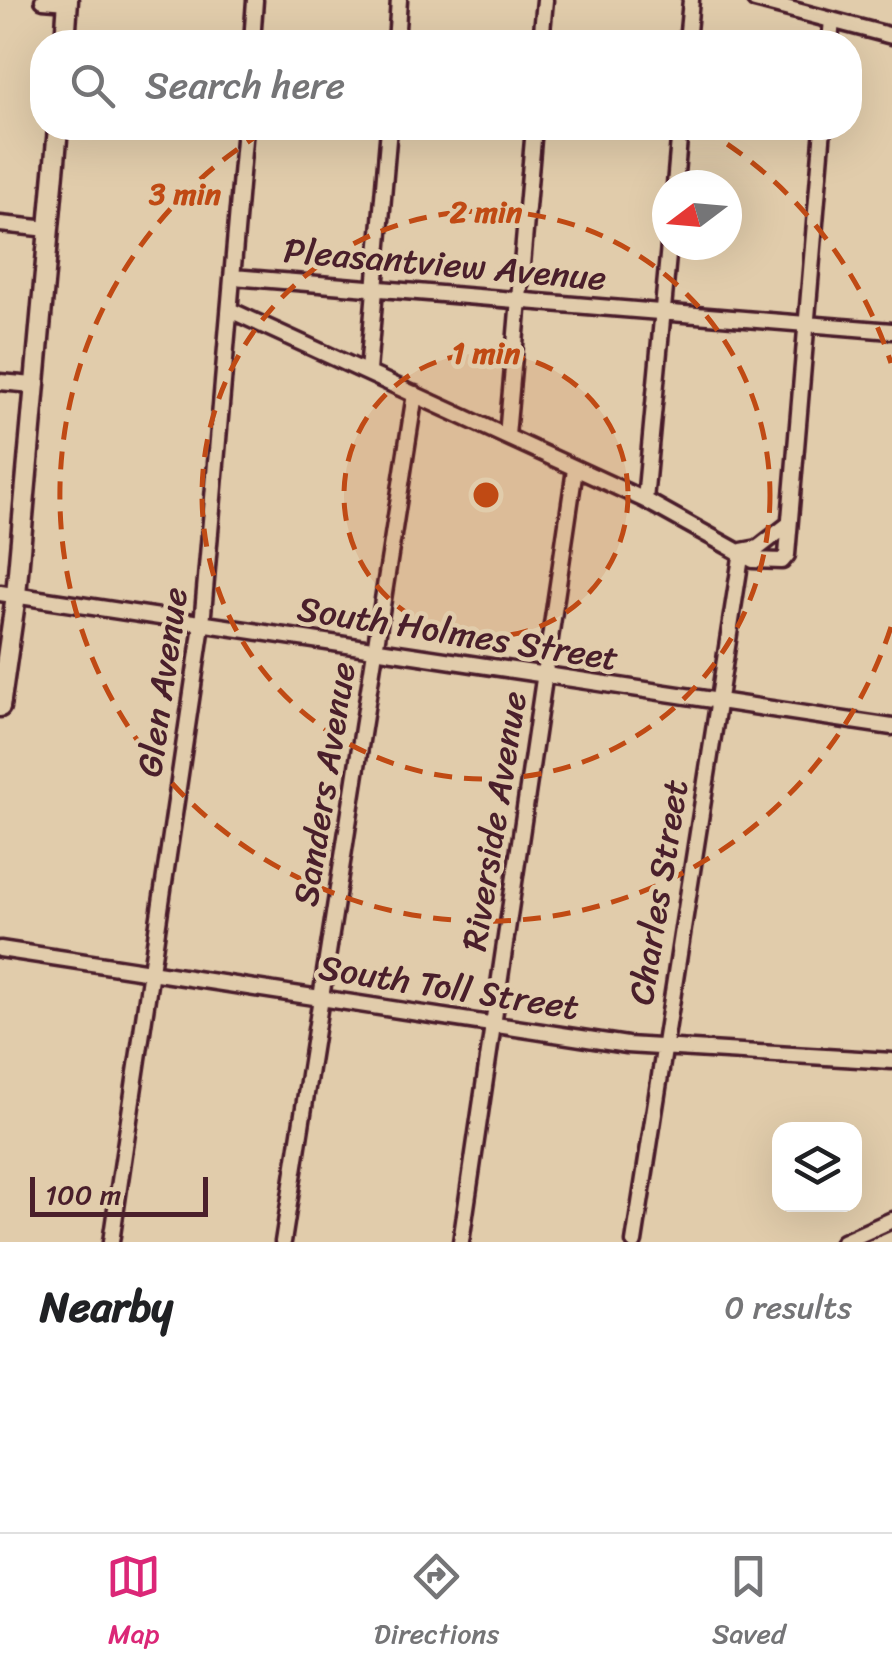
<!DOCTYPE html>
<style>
body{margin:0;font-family:Sriracha,sans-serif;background:#f6f6f6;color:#202124}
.controls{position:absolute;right:30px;bottom:30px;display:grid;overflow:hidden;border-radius:20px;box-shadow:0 10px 40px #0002}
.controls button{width:90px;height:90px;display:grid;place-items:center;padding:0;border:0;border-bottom:2px solid #e0e0e0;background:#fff;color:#202124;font:50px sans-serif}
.compass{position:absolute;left:652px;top:170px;width:90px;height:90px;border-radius:50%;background:#fff;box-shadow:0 10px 40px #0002;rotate:254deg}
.scale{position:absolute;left:30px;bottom:25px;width:178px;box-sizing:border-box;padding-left:10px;border:5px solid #4a1f2b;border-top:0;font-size:28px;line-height:35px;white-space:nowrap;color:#4a1f2b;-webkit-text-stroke:8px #e1ccab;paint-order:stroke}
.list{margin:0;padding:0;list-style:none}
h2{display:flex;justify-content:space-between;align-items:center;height:130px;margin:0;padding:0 40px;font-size:42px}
h2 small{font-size:32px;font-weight:400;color:#757577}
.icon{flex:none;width:55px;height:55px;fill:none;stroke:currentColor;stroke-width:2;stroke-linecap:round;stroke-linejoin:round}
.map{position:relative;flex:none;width:892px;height:1242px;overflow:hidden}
.search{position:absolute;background:#fff;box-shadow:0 10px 40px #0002;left:30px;right:30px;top:30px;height:110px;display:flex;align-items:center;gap:25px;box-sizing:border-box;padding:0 35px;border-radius:40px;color:#757577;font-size:38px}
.sheet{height:290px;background:#fff}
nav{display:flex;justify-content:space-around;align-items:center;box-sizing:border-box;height:140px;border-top:2px solid #e0e0e0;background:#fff;font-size:28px;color:#757577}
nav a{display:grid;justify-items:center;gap:5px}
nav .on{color:#db2777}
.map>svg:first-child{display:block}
</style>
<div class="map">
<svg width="892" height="1242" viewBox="0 0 892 1242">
<rect width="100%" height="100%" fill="#e1ccab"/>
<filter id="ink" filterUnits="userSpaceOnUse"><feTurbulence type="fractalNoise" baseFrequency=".01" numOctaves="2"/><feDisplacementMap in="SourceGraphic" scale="20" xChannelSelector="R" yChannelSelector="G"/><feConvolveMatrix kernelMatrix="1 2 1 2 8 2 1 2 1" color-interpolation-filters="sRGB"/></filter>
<g filter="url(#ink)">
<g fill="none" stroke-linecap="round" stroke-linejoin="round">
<defs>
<path id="minor" d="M43 0 68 2
M755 0 892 36
M252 42 255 0
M396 42 399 0
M541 42 545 0
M687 42 691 0
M830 42 832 20
M675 185 680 128
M0 224 49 229
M233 277 892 331
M230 310 645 500 753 560 782 561 787 555 823 128
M368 371 389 128
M0 382 33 385
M507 436 534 128
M645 500 669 245
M742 551 758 548 789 524
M0 593 892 727
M0 949 627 1045 892 1061
M111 1242 202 625 245 128
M283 1242 415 394
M461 1242 575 469
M634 1242 742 551
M843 1242 892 1220"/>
<path id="major" d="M65 42 68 0
M0 707 16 595 58 128"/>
</defs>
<use href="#minor" stroke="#4a1f2b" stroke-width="21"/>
<use href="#major" stroke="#4a1f2b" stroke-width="25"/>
<use href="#minor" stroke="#e1ccab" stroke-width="14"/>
<use href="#major" stroke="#e1ccab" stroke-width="18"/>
</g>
</g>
<circle cx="486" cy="495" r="142" fill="#c04a14" fill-opacity=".12"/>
<g fill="none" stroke="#c04a14" stroke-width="5" stroke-dasharray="18 12">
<circle cx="486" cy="495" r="142"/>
<circle cx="486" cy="495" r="284"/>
<path d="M891 627A426 426 0 1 1 270 128M702 128A426 426 0 0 1 891 363"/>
</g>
<g text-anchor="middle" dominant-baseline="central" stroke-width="9" stroke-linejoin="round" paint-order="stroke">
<g font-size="35" fill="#4a1f2b" stroke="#e1ccab">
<text transform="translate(445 264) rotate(5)">Pleasantview Avenue</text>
<text transform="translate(458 633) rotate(9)">South Holmes Street</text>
<text transform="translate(162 682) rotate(-82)">Glen Avenue</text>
<text transform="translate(324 784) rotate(-81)">Sanders Avenue</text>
<text transform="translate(494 821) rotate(-81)">Riverside Avenue</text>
<text transform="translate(658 892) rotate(-81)">Charles Street</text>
<text transform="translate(449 987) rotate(9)">South Toll Street</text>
</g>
</g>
<circle cx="486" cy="495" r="15" fill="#c04a14" stroke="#e1ccab" stroke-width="5"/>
<g font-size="30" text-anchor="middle" font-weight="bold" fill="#c04a14" stroke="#e1ccab" stroke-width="9" stroke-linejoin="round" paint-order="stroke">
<text x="185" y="204">3 min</text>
<text x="486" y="222">2 min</text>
<text x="486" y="363">1 min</text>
</g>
</svg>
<div class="controls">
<button><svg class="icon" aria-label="layers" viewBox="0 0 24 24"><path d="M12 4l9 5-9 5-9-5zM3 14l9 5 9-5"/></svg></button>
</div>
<svg class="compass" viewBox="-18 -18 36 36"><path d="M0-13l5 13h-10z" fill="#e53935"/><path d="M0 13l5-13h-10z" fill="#757577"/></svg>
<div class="scale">100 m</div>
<div class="search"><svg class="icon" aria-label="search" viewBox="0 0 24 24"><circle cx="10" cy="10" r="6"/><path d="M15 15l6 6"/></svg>Search here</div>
</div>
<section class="sheet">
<h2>Nearby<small>0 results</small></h2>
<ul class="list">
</ul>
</section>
<nav>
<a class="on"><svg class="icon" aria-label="map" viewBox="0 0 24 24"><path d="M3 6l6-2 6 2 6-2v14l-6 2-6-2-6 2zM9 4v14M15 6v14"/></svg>Map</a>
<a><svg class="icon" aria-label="directions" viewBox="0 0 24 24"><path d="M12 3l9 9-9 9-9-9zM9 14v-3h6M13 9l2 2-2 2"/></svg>Directions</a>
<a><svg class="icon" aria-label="saved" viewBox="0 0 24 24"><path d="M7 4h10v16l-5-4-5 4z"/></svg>Saved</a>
</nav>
